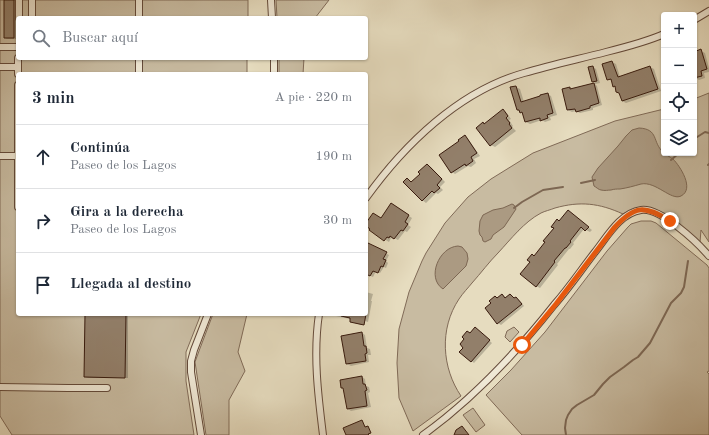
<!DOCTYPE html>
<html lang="es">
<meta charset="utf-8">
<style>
body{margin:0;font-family:"Old Standard TT",serif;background:#f2f2f3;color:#1f2937}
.controls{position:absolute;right:12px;top:12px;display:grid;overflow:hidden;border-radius:4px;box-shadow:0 1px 3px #0004}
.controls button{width:36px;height:36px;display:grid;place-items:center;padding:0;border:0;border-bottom:1px solid #e0e1e3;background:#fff;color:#1f2937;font:20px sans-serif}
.stop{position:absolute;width:12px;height:12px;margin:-9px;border:3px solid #ea580c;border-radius:50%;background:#fff}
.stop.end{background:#ea580c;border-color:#fff;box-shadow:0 1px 4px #0008}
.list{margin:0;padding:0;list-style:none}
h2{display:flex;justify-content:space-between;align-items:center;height:52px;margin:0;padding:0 16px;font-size:17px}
h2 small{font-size:13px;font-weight:400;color:#747a83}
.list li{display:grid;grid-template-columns:26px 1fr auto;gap:12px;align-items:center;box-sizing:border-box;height:64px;padding:0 16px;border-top:1px solid #e0e1e3}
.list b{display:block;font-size:15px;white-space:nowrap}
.list p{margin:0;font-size:13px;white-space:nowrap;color:#747a83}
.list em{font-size:13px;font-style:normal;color:#747a83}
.icon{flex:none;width:22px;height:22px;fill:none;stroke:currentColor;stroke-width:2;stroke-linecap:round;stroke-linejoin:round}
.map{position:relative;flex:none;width:709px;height:435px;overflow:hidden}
.search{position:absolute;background:#fff;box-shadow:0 1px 3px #0004;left:16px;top:16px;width:352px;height:44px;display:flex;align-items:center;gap:10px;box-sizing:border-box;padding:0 14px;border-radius:4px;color:#747a83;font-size:15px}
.panel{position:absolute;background:#fff;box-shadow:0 1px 3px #0004;left:16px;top:72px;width:352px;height:244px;border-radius:4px}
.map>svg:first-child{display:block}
</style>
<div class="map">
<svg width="709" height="435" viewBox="0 0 709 435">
<rect width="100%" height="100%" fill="#e6dcbf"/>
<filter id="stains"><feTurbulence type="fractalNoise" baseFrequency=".005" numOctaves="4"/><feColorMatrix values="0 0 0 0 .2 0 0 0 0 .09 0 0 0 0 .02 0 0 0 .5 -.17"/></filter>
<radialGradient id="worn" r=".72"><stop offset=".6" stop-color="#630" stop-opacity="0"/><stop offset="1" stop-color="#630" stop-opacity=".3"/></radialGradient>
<path fill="#c8bba1" stroke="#806a57" d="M0 0H248V18H18V58H247V74H18V314H201L186 352V381L194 435H12L0 416Z
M276 0H329L315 18H277Z
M279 58H304L303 74H279Z
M709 93V242L701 230 700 242C685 230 663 207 644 207 636 207 629 211 623 214 599 203 580 201 555 208 550 210 545 211 541 213 524 222 511 239 498 253 489 262 481 273 472 283 468 288 463 293 459 299 439 329 442 368 461 396L413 431 399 398 397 363 399 329 409 292 422 261 426 253 445 223 468 197 491 179 533 153 615 121 664 109V153H694V99Z
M641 221H651L656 223 707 265 709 268V371L707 372 709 374V435H522L486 395 511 370 545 332 607 251 628 227 631 224Z
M213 314H247L238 352 245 371 229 400V435H206L195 362 199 351Z
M514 327 519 332 510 342 505 337 507 331Z
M473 408 485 425 476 432 463 415Z"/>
<path fill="#ab9a82" stroke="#7d6753" d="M639 128C659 129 652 142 663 152 666 155 670 157 673 159 680 166 695 189 681 196 671 201 656 181 641 184 634 186 627 188 620 189 617 189 614 189 611 190 608 190 605 191 601 190 599 190 596 187 594 186L592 177 598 168 618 146 626 136 632 130Z
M512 204 514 205 516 209 504 227 493 235 491 239 485 242 483 241 482 237 480 235 479 231 480 221 483 215 493 210 503 208Z
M458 246 462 247 467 253 468 259 466 266 443 289C426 278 439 247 458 246Z"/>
<path fill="#0003" d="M5 0H17V39H7L5 38Z
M701 51 705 53 709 68V72L704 73 705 78 699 80 696 78 694 79V54Z
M612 62 616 64 620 77 650 67 654 69 661 91 626 103 622 101 620 93 616 87 614 86 612 81 608 79Z
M593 67 596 69 600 83 595 84 597 86 602 105 593 108V110L580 113 576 111 572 112 568 110 570 88 571 89 595 83 593 82Z
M516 87 520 89 524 102 547 94 551 96 557 115 550 117 551 120 545 122 542 120 530 124 526 122 524 114 518 110Z
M503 110 506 112 511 119 509 120 513 126 512 127 516 131 495 147 491 145 478 128 483 124H485Z
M465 136 468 139 480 156 474 159 476 163 471 167 468 166 455 174 452 172Z
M428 165 431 167 445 182 440 187 443 190 438 194 436 193 426 203 422 200 412 183 421 174Z
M395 207 412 218 408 225 411 227 407 232 405 231 398 240 394 238 393 239 391 238 389 242 370 230 371 229 366 225 381 219Z
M571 214 592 230 590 232 584 229 573 243 574 244 570 249H569L557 264 558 265 540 288 536 286 535 257 559 222Z
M369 245 389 255 386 261 388 263 386 268 384 267 380 273 376 271 373 277 366 274V251Z
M366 292 373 294 371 301H372L368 322 362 320 361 325 355 323 351 321V319L336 316 333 314H366Z
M503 295 506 298 511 295 515 299 516 298 519 300 524 306 501 325 498 323 486 308Z
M86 314H128V378H88L85 377Z
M477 330 492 343 474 363 461 352 465 347 466 339 470 334Z
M362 333 365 335 367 348 370 349 371 355H368L369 362 351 366 347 364Z
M362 377 365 379 366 386 369 387 370 392 368 393 371 407 351 411 348 409 344 389 342 388Z"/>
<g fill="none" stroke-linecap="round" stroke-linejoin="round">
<path stroke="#7d6753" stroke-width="2" d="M694 139 705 132 709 133
M671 160 679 153
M708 165 709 164
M581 183 595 180
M514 208 522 202 543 190 563 187
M566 435 565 428 566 420 568 415 572 409 577 405 594 395 603 384 610 377 624 367 633 360 638 357 650 343 671 303 681 293 684 287 688 261"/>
</g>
<path fill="#927f6a" stroke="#381a0d" d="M4 0H14V38H4Z
M701 49 707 69 701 71 702 76 694 78V52Z
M612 61 618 77 650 66 658 89 622 101 619 93 616 92 615 86 613 87 611 79 607 80 602 64Z
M593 66 597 81 592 82 588 67Z
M594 83 599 103 590 106V108L576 112 575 109 567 110 562 89 570 87V89Z
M516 86 521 102 540 96V95L548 93 553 113 547 115 548 118 540 121V118L525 122 522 112 520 113 519 110H517L510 87Z
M503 109 508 116 506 118 510 123 509 124 512 128 490 146 476 128 483 122 484 124Z
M465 135 477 153 471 157 473 161 466 166 465 164 451 173 439 155 459 141 458 140Z
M427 164 442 179 437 185 440 188 434 193 432 191 422 201 403 182 407 178 411 182 420 174 418 172Z
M391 203 409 215 405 222 408 224 403 231 401 230 394 239 390 236 389 238 387 237 384 241 369 230 370 229 366 226V223L373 213 381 218Z
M568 210 589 227 585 231 581 227 570 241 571 242 566 248H565L554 261 555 262 536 287 520 274 530 262 527 260 532 254 534 256 545 242 543 241 554 228 551 227 557 219 559 221Z
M368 243 387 252 383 259 386 260 383 267 381 266 378 273 373 271 370 276 366 274V248Z
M502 294 505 298 510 294 514 298 516 297 522 304 497 324 485 308 491 303 489 301 495 296 497 298Z
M85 314H126L125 378 84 377Z
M341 314H366L364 325 350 322V318L341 316Z
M475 327 490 340 471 362 459 352 463 348 460 344 464 339 462 337 467 331 470 333Z
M362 332 364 346H366L367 353 365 354 366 361 346 364 341 336Z
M362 376 363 384H365L367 390 365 391 367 406 347 409 343 388H341L340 380Z
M362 420 365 427 368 426 371 433 368 434 369 435H346L343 428Z
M462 426 469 435H454L456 430Z"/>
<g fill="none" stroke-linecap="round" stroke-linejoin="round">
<defs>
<path id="street" d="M271 0 272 18
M19 18V0
M32 18V0
M139 18V0
M694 20 709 11
M0 47H18
M274 58V74
M0 67H18
M18 74V58
M139 74V58
M0 156H18
M366 198C404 145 459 91 524 73 551 65 579 59 606 52 626 47 646 42 664 34
M18 207V85
M319 314C313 354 318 395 323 435
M0 387 68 388H107
M201 435 191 372V361L194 350 208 314
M423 435C473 399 516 353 554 305 569 288 581 270 595 252 607 237 620 213 641 210 660 207 697 242 709 256"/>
</defs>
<use href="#street" stroke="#644a3a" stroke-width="8"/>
<use href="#street" stroke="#efe8d5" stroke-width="6"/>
</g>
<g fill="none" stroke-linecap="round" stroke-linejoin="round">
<path stroke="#ea580c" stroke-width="5" d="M522 345 556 304 614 228C635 205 644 205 670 221"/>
</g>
<rect width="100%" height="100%" filter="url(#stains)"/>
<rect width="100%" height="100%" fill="url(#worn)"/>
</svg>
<div class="controls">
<button>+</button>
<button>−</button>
<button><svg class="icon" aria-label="locate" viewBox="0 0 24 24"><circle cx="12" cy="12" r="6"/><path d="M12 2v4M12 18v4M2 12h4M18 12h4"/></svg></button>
<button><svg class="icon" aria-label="layers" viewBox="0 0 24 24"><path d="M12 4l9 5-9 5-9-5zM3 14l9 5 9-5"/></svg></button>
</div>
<div class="stop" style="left:522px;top:345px"></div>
<div class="stop end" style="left:670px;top:221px"></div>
<div class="search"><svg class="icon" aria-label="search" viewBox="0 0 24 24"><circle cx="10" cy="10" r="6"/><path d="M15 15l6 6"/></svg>Buscar aquí</div>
<section class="panel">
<h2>3 min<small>A pie · 220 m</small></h2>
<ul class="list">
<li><svg class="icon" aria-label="ahead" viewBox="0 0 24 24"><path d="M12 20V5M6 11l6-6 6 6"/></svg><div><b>Continúa</b><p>Paseo de los Lagos</p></div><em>190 m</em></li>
<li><svg class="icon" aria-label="right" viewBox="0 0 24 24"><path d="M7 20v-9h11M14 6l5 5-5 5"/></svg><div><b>Gira a la derecha</b><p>Paseo de los Lagos</p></div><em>30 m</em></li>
<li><svg class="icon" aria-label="arrive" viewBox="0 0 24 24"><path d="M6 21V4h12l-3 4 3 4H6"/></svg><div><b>Llegada al destino</b></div></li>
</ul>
</section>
</div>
